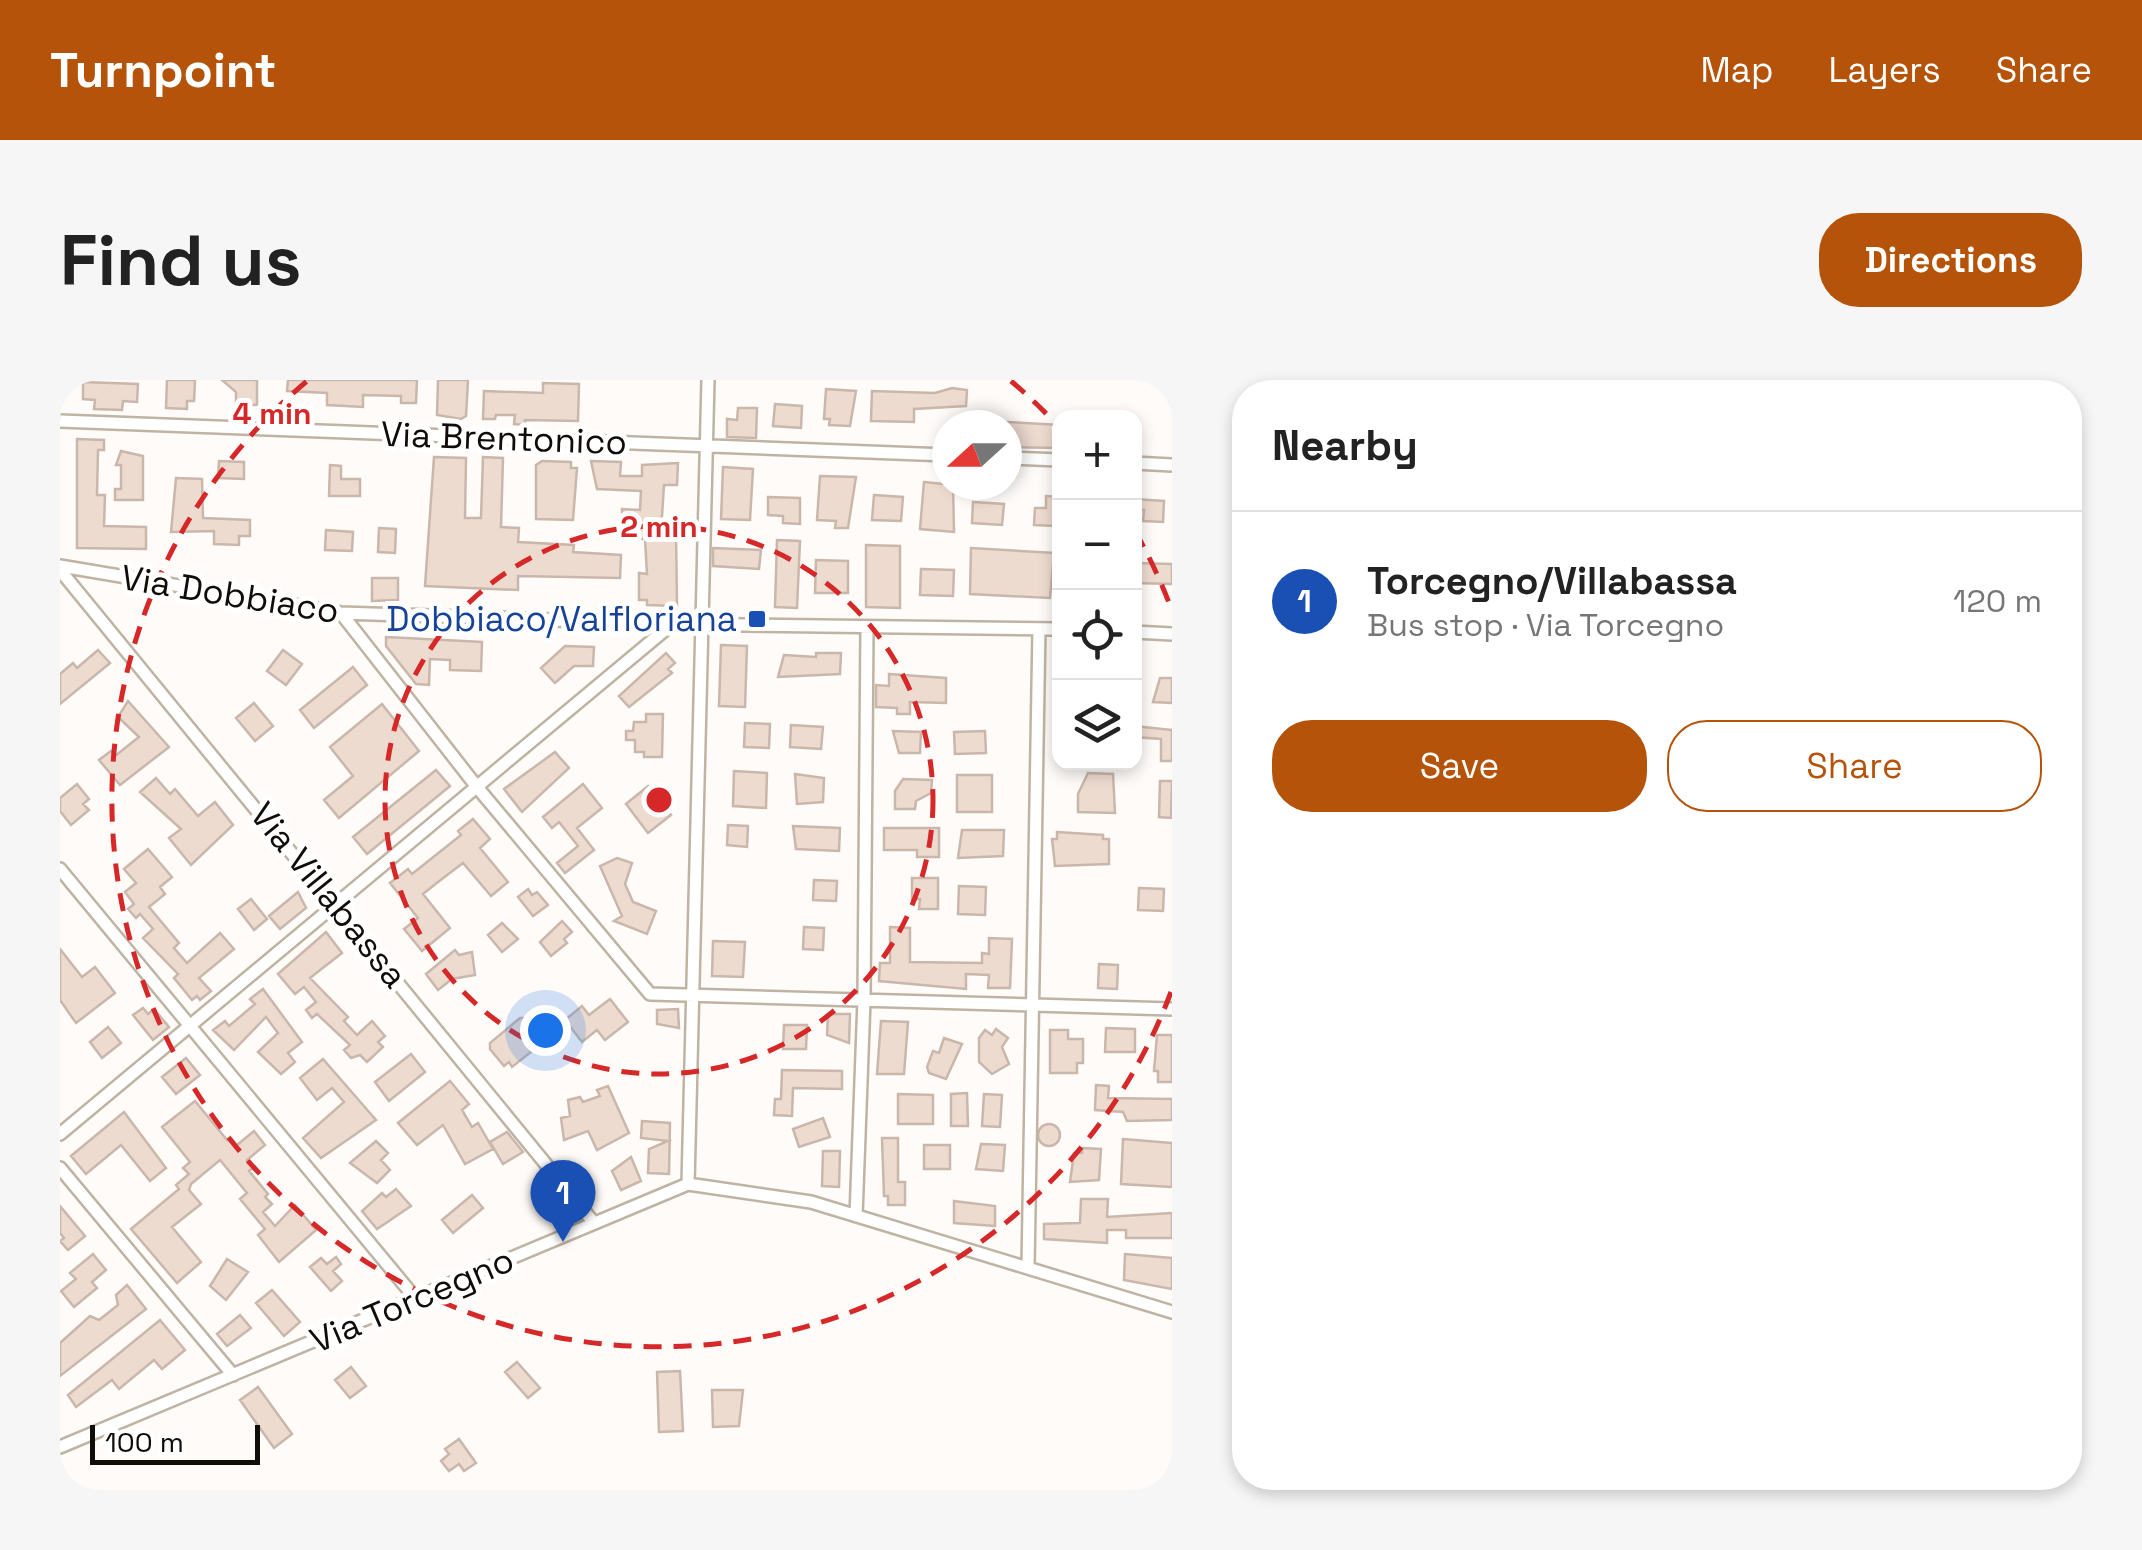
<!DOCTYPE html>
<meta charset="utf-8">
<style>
body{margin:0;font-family:"Space Grotesk",sans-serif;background:#f6f6f6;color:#222}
.controls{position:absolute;right:30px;top:30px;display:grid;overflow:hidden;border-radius:20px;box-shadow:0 5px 15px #0003}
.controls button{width:90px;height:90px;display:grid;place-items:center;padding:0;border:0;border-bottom:2px solid #e0e0e0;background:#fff;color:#222;font:50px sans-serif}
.compass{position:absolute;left:872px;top:30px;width:90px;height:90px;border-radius:50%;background:#fff;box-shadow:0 5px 15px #0003;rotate:249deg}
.scale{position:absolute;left:30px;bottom:25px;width:170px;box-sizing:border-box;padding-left:10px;border:5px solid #100c07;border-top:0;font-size:28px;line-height:35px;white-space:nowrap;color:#100c07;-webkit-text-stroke:8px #fff;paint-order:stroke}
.you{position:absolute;left:485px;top:650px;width:35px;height:35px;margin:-25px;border:8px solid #fff;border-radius:50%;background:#1a73e8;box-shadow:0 0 0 15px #1a73e833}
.badge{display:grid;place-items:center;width:65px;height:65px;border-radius:50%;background:#b45309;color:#fff;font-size:32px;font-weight:700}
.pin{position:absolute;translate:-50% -82px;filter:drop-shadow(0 2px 5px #0008)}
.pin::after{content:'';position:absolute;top:52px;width:35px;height:30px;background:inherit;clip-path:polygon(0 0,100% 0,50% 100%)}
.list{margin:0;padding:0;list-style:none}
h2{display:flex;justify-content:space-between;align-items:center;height:130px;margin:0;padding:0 40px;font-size:42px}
h2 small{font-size:32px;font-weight:400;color:#767676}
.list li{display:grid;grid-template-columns:65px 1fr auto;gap:30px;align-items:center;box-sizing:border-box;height:180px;padding:0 40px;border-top:2px solid #e0e0e0}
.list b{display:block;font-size:38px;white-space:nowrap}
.list p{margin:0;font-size:32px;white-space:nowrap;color:#767676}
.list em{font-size:32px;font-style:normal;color:#767676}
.actions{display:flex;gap:20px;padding:30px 40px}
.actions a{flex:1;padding:22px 0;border:2px solid #b45309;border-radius:40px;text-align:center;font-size:35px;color:#b45309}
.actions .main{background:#b45309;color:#fff}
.icon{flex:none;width:55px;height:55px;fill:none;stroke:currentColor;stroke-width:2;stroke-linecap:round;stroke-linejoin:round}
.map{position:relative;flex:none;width:1112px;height:1110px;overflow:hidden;border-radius:40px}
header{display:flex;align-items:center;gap:60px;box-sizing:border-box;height:140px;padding:0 50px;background:#b45309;color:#fff}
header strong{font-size:48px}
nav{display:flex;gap:55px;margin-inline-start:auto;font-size:35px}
.intro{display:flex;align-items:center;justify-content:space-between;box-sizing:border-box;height:240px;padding:0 60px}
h1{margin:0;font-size:70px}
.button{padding:25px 45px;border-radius:40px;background:#b45309;color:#fff;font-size:35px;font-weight:700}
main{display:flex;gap:60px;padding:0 60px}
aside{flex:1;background:#fff;border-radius:40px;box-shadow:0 5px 15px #0003}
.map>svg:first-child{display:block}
</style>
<header>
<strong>Turnpoint</strong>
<nav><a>Map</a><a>Layers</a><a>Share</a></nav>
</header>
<div class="intro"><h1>Find us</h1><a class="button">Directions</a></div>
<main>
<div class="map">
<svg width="1112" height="1110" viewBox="0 0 1112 1110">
<rect width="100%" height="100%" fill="#fefbf8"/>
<path fill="#eedbd0" stroke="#cab7ac" stroke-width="2.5" d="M107 0H135L134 21H127V29L106 28Z
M162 0H197V25L176 24V12Z
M228 0H357L356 23H341V16L303 15V27L267 25V13L227 11Z
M378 0H408L406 36 401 39 377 35Z
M23 2 78 4 77 22 63 21 62 30 34 29 35 20 23 19Z
M483 3 519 4 518 41 465 40V45L454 44 455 35H436L435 39H423L424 11 483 13Z
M892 8 907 10 906 26 854 29V42L811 41 812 11 875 13Z
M766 9 796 11 790 46 769 45 770 39H764Z
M715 24 742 26 741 48 713 46Z
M678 28H697L696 58 667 57V39L677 40Z
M947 42 1000 45V68L947 67Z
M17 59 44 60V70H38L37 115H45L44 146 86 147V169L17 168Z
M61 71 83 76V120H55V109H61V85H56Z
M374 77 406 78 405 138H421L423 77 443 78 441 147 459 148 458 162 514 165 513 172 561 175 560 198 458 196V210L365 206Z
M159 81 184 82V99L158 98Z
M482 81 511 82V88H517L513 140 476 139V85Z
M531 81 561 82 560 96H582V85L618 83 617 105H604L601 152H616L617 226 587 225V220H579V193L587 194 585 159 564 158 562 145V129L580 130 581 111 537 109Z
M270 85 281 86V99H300V116H269Z
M663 87 693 89 690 140 661 139Z
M760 96 796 97 788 148H775L776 141 757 140Z
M116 98 142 99 143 138 190 140V156H179V165L154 164V151L111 152Z
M864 102 893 105 894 152 860 149Z
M814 115 843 117 841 141 812 140Z
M986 116 1000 117V136L995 135V146L974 145 975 128H986Z
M708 117 740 118V144L723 143V136L708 135Z
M1074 119 1104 121 1103 142 1083 141 1084 130H1074Z
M913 122 944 124 942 145 912 143Z
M319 148 336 149 335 173 318 172Z
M266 150 293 152 292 171 265 170Z
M717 160 740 161 737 228 715 227Z
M806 165 840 166V228L806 227Z
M653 168 701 170 699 189 653 186Z
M911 168 994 173 990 218 910 214Z
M756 180 788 181V213H755Z
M1074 183 1112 184V204L1074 203Z
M861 189 894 190 893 216 860 215Z
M312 198H338V220L312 221Z
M326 257 422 262 421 291 390 290V280L370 279 369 305 356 304 326 266Z
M661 265 687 266 685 327 659 326Z
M505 266 534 267 533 286H514L495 303 481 288Z
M38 270 50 283 0 324V294L13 283 17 288Z
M223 270 242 284 226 305 207 291Z
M606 273 615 283 608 289 612 293 569 327 559 316Z
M756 273H781L780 294 718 297 724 275 756 277Z
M293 287 307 305 254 348 240 330Z
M829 294 886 298V323L850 322V334H837V328L816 327V305L829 306Z
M1100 298H1112V323L1093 322Z
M68 321 109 367 60 405 39 380 51 371 55 376 79 357 58 337Z
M194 323 213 346 195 361 176 338Z
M322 324 359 371 279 438 264 420 293 396 270 367Z
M586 334H603L602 377H584V372H575V360H566V351H573L574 342H586Z
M685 343 710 344 709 368 684 367Z
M731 345 763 347 761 369 730 367Z
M1074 346 1112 350V381H1101V359L1074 357Z
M833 351 861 352 860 373H839Z
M925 351 926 373 895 374 894 352Z
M495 372 509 388 462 432 444 409Z
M376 390 390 406 307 474 293 457Z
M674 391 707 393 706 428 673 426Z
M1028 393 1053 394 1055 433 1018 432V414Z
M735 394 764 398 763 422 737 424Z
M897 395H932V432H897Z
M96 398 110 414 115 409 138 436 155 422 173 445 131 485 109 458 121 449 80 412Z
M843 399 872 400 871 413 856 421 855 429H835V411Z
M1100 401H1112L1111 438 1099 437Z
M17 404 29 419 23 424 29 430 11 445 0 431V418Z
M523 404 542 428 517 448 534 470 505 493 497 483 518 466 499 442 492 448 483 437Z
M588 406 611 435 588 453 566 424Z
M413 439 430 459 420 468 448 502 431 516 403 483 378 502 363 514 390 548 362 571 344 549 358 538 330 503 348 489 352 494 401 455 398 451Z
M668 445 688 446 687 467 667 465Z
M733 446 780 448 779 471 736 469Z
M824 448H879V477H857V470H824Z
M902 450H944L943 476 898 478Z
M997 452 1043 455V459H1049V484L995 486 992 459H997Z
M88 469 112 497 100 507 105 514 89 527 119 563 114 568 127 583 160 553 174 569 139 598 151 611 140 620 137 616 132 620 114 598 118 594 83 558 93 549 80 534 76 538 68 529 74 524 65 512 76 503 64 489Z
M557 478 572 483 565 504 573 522 596 531 587 554 554 541 562 536 540 486Z
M852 498H878V529H859L860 519H852Z
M754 500 777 501 776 521 753 520Z
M899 506 926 507 925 535 898 534Z
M1079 508 1104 509 1103 531 1078 530Z
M468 509 472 515 477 512 488 525 473 536 458 517Z
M238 512 246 528 220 549 209 536Z
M191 519 207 539 194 550 178 529Z
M502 541 512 552 504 559 507 563 491 576 480 562Z
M442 543 458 559 442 572 428 555Z
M744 547 764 548 763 570 743 569Z
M830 547 850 548V582L922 583V573L929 574V558L952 559 950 608H928L929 595 906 594V609L819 601 820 583H830Z
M266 552 282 573 250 598 288 637 284 641 297 655 312 641 325 656 318 662 323 667 307 682 300 675 291 678 284 670 290 665 257 634 252 638 246 630 256 622 244 607 235 614 218 594Z
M653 561 685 562 683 597 652 596Z
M0 569 22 597 35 587 55 613 16 643 0 620Z
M395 570 399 575 412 572 415 595 392 599 378 610 366 594Z
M1039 584 1058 585 1057 609 1038 608Z
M203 609 242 662 228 673 235 682 221 694 198 672 218 653 206 637 174 670 153 650 165 641 169 646 195 624 190 619Z
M550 619 568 642 545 660 537 650 522 662 505 640 522 626 529 635Z
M83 628 88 634 94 629 109 647 93 660 73 635Z
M618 629 619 648 597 644V630Z
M768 634H790L789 663 767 655Z
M460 638H467L482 657 481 664 452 687 449 682 444 686 430 669V663Z
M821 641 848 642 844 694H817Z
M724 645H747L746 669H723Z
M48 647 61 663 42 678 30 662Z
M1046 648 1075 649V672H1045Z
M936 649 948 658 942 667 949 684 932 694 919 682V658L925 650 932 655Z
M990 650H1008V659H1023V683H1017V693H990Z
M1097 655H1112V702H1098V691H1094Z
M884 658 902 664 886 699 869 693 867 687 873 671 879 673Z
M351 674 365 692 329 721 315 702Z
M126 678 140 695 116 714 102 697Z
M263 679 316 740 261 778 243 758 284 722 272 708 257 720 240 698Z
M722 690 782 691V709L733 708 732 736 714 735 715 719H721Z
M390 701 409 724 402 730 412 747 418 743 433 769 405 784 383 745 357 765 338 743Z
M1036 705 1049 706 1048 718 1112 719V740L1067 741 1063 732 1035 730Z
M548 706 569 753 537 770 528 751 504 760 501 738 510 736 508 720 520 717 523 722 540 716 537 710Z
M907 713 908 746H891V714Z
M838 714 873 715V744H838Z
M924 714 942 715 940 747 922 746Z
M135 721 167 760 170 757 177 765 194 751 205 765 187 780 194 787 189 791 208 814 205 817 212 824 203 832 215 846 235 825 256 850 219 882 198 855 205 849 180 819 187 813 160 780 131 804 129 810 141 824 112 847 141 882 117 903 71 849 119 809 116 805 129 794 123 788 130 782 102 747Z
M64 732 106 788 90 801 61 765 26 794 11 776Z
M763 738 770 757 739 767 733 749Z
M582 741 610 743 609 794 588 793 589 769 608 761 581 758Z
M978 755a11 11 0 1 1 22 0a11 11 0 1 1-22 0Z
M447 752 463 772 443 784 430 762Z
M822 758H838V802H845V825H828V816H824Z
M1063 759 1112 763V807L1061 804Z
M316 761 328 773 321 780 330 790 317 803 290 783Z
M921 764 945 765 943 791 916 789Z
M864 765H890V789H864Z
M1022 768 1041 769 1039 800 1010 802 1014 773H1022Z
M763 771H780L779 807 762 806Z
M571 777 581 801 561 810 552 791Z
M336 809 351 826 317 849 302 831 322 813 326 817Z
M412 815 423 828 393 853 382 840Z
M1021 819H1048L1047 837 1112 833V858H1066V850H1047V863L984 859V844L1020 843Z
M894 821 935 826V846L894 843Z
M0 826 25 856 8 870 0 861 4 858 0 853Z
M33 874 46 890 32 902 37 908 14 927 1 911 16 899 10 893Z
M1065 874 1112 878V909L1064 900Z
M276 877 281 884 273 891 282 901 271 911 250 887 261 878 267 884Z
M167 879 188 892 166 920 150 906Z
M67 905 86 929 0 996V963L30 936 39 940 58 925 56 915Z
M212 910 240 942 224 956 196 923Z
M180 935 191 948 167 966 157 954Z
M100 940 125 970 102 989 94 980 59 1009 52 1000 16 1027 8 1015Z
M457 982 480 1008 468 1018 445 992Z
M291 987 306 1006 290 1018 275 1000Z
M620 991 623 1051 599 1052 597 992Z
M198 1007 232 1054 214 1068 180 1020Z
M652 1010H683L679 1046 653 1047Z
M399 1059 416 1083 404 1091 399 1084 389 1091 381 1081 389 1074 385 1069Z"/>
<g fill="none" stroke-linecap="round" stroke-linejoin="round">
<defs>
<path id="minor" d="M0 41 887 75
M947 78 999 80
M1074 83 1112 85
M0 186 281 233 612 244 999 249
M0 190 534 843
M281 233 417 407 590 614 1112 629
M1074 252 1112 254
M0 489 356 919
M0 754 612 244
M0 788 173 995
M628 804 648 0
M796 836 804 620 807 247
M968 887 979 249
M0 1067 628 804 751 822 1112 932"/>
</defs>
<use href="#minor" stroke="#bfb4a3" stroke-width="16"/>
<use href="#minor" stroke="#fff" stroke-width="11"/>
</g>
<g fill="none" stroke="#d62828" stroke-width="5" stroke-dasharray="18 12">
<circle cx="599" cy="420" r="274"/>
<path d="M1111 612A547 547 0 1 1 247 1M951 1A547 547 0 0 1 999 47M1075 151A547 547 0 0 1 1111 228"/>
</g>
<rect fill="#1a4fb4" stroke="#fff" stroke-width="4" x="687" y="229" width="20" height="20" rx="5"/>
<g text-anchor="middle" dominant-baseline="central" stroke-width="10" stroke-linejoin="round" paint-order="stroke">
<g font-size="35" fill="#100c07" stroke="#fff">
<text transform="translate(444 58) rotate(2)">Via Brentonico</text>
<text transform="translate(170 214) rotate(9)">Via Dobbiaco</text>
<text transform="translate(269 515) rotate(51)">Via Villabassa</text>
<text transform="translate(352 920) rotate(-23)">Via Torcegno</text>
</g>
<g font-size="35" fill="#164399" stroke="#fff" text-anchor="end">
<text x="677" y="239">Dobbiaco/Valfloriana</text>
</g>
</g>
<circle cx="599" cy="420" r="15" fill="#d62828" stroke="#fff" stroke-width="5"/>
<g font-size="30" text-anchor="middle" font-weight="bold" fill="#d62828" stroke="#fff" stroke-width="10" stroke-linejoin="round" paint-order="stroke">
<text x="212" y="44">4 min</text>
<text x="599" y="157">2 min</text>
</g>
</svg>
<div class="controls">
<button>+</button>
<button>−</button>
<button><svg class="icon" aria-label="locate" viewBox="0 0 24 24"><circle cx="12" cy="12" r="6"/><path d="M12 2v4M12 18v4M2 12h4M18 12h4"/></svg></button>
<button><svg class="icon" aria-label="layers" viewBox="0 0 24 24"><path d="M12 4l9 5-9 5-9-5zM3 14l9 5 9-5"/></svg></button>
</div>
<svg class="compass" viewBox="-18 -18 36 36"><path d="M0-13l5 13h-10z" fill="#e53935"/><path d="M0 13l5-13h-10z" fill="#767676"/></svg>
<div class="scale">100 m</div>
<div class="you"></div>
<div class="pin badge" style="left:503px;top:862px;background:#1a4fb4">1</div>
</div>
<aside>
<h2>Nearby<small></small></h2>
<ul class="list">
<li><span class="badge" style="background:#1a4fb4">1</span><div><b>Torcegno/Villabassa</b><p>Bus stop · Via Torcegno</p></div><em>120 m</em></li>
</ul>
<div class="actions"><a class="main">Save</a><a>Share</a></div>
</aside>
</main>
